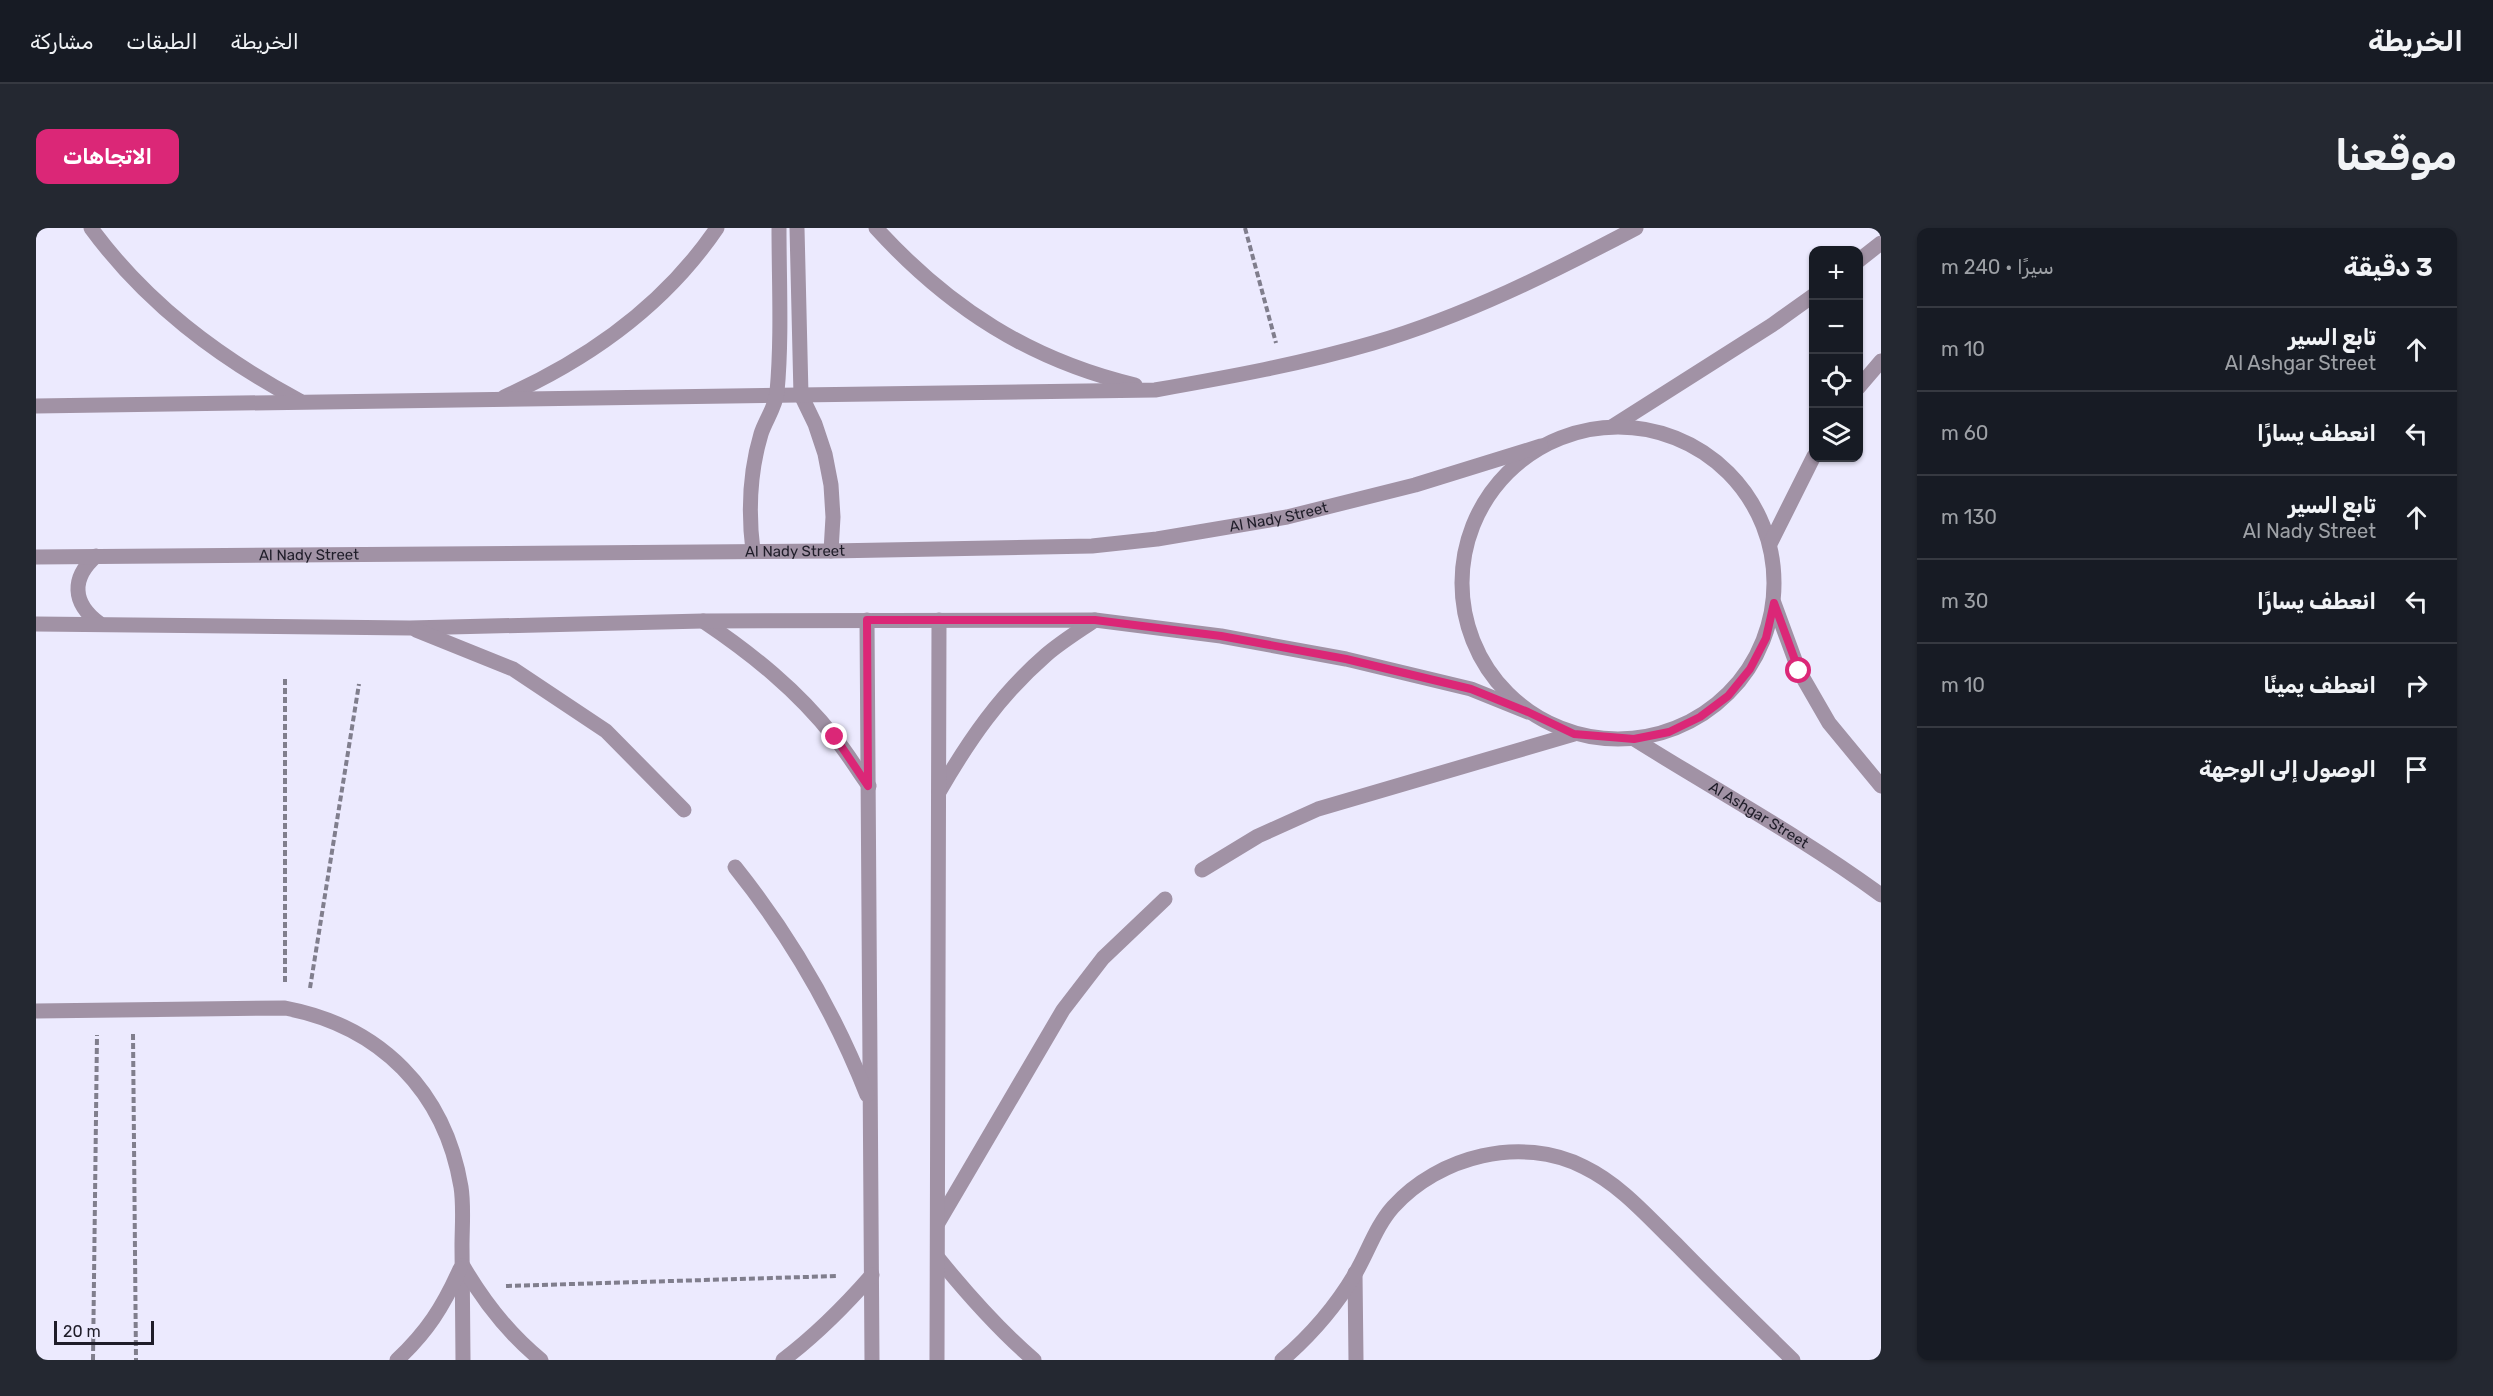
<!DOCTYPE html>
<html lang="ar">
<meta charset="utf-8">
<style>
body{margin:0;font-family:Rubik,"Noto Naskh Arabic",sans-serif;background:#242831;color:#f1f3f6;direction:rtl}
.controls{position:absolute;right:18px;top:18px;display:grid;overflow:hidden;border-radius:12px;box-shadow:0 2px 4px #0004}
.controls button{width:54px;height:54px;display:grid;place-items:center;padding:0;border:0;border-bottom:2px solid #363941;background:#171b24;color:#f1f3f6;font:30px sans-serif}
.scale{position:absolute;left:18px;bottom:15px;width:100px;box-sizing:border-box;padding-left:6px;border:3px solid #1f1d29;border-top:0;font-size:16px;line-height:21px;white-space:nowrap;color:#1f1d29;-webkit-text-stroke:4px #eceafe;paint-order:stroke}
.stop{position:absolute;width:18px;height:18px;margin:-14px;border:4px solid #db2777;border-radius:50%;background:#fff}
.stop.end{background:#db2777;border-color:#fff;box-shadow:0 2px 6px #0008}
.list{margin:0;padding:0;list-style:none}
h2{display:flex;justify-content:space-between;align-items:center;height:78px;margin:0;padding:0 24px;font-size:26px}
h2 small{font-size:20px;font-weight:400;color:#9ea1a6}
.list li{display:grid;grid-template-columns:39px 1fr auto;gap:18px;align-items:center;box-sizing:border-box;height:84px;padding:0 24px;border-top:2px solid #363941}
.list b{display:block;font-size:22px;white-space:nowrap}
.list p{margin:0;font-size:20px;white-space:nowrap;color:#9ea1a6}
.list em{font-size:20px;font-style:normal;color:#9ea1a6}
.icon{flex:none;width:33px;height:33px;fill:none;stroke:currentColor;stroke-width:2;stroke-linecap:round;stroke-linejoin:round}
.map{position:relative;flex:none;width:1845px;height:1132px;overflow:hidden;direction:ltr;border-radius:12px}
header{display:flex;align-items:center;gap:36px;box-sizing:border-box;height:84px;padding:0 30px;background:#171b24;border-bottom:2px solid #363941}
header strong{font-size:28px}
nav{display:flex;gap:33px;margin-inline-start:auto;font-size:21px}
.intro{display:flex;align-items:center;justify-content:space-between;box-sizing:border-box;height:144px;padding:0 36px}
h1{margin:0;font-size:42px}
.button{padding:15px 27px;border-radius:12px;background:#db2777;color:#fff;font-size:21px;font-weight:700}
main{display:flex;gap:36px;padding:0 36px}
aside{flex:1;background:#171b24;border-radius:12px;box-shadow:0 2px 4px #0004}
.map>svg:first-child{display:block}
</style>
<header>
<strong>الخريطة</strong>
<nav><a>الخريطة</a><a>الطبقات</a><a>مشاركة</a></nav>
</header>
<div class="intro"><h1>موقعنا</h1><a class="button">الاتجاهات</a></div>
<main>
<aside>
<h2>3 دقيقة<small>سيرًا · 240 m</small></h2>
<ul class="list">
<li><svg class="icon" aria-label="ahead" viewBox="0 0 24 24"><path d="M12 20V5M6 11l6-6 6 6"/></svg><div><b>تابع السير</b><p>Al Ashgar Street</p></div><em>10 m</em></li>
<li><svg class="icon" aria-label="left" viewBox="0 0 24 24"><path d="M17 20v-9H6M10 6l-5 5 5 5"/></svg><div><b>انعطف يسارًا</b></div><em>60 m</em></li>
<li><svg class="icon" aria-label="ahead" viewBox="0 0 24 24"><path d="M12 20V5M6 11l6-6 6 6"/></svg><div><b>تابع السير</b><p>Al Nady Street</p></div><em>130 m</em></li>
<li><svg class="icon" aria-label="left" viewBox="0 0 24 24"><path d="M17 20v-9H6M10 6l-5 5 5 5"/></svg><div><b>انعطف يسارًا</b></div><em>30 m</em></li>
<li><svg class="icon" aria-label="right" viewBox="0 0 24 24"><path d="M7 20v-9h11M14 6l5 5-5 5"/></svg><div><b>انعطف يمينًا</b></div><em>10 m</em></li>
<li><svg class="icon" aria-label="arrive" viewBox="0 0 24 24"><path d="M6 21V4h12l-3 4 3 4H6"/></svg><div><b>الوصول إلى الوجهة</b></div></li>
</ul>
</aside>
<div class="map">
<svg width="1845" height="1132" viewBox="0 0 1845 1132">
<rect width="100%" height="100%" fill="#eceafe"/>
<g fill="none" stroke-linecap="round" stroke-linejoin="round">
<path stroke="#807e8d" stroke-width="4" stroke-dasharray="6 3" stroke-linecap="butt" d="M1209 0 1240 115
M249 451V756
M274 760 323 456
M97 806 100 1132
M470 1058 802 1048
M57 1132 61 807"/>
<g stroke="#a192a5" stroke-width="15">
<path d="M55 0C110 75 182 129 264 173"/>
<path d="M761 0 765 167 779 196 789 226 795 257 797 289 795 323"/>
<path d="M840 0C913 80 994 132 1099 157"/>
<path d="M1822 33 1845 15"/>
<path d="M1822 160 1845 133"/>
<path d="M468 169C553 131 628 78 681 0"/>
<path d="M0 178 1119 162C1193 149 1265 136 1337 115 1429 88 1515 45 1600 0"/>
<path d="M1577 198 1736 97 1778 67"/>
<circle cx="1582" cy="355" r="156"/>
<path d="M1734 316 1778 228"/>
<path d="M717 323C712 283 713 246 725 206 729 193 740 178 741 164 746 110 743 54 743 0"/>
<path d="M60 328C35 350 36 375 63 395"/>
<path id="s1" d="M0 329 795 323 1056 318 1121 311 1251 289 1379 257 1505 218"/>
<path d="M1738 375 1763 443 1793 495 1845 558"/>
<path d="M831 392 836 1132"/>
<path d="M667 393C716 426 761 462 798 509 811 524 821 542 833 558"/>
<path d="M0 396 374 400 667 393 1059 392 1185 408 1310 431 1435 461 1492 484"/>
<path d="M380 402 477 441 570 503 648 582"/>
<path id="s2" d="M1598 511C1681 563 1766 609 1845 667"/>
<path d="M903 564C933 512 964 467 1010 427 1025 414 1043 403 1059 392"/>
<path d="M699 639C755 709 798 783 831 867"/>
<path d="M1166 642 1222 608 1282 581 1538 506"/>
<path d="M0 783 249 780C344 798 409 863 425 959 428 978 426 999 426 1018 426 1056 427 1094 427 1132"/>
<path d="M902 995 1027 782 1067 730 1129 671"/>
<path d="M902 1030C932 1067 962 1101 998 1132"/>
<path d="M427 1038C448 1074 473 1106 505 1132"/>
<path d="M1319 1045 1320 1132"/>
<path d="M361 1132C391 1104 407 1079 424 1041"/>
<path d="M747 1132C780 1107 808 1079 836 1047"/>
<path d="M901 1132 903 392"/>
<path d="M1246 1132C1274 1108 1300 1078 1319 1046 1332 1024 1340 998 1357 979 1403 928 1485 907 1548 939 1585 957 1612 989 1641 1017 1679 1056 1718 1094 1757 1132"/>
</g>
</g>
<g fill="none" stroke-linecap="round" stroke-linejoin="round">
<path stroke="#db2777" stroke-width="8" d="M799 509 832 558 831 392H1059L1185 408 1310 431 1435 461 1492 484 1538 506 1598 511 1633 504 1664 489 1692 468 1714 441 1730 410 1738 375 1763 443"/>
</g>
<g text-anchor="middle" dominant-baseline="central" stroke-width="4.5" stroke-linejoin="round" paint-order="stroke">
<g font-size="15" fill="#1f1d29" stroke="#eceafe">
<text stroke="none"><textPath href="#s1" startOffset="1245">Al Nady Street</textPath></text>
<text stroke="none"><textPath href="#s1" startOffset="759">Al Nady Street</textPath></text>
<text stroke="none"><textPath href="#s1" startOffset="273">Al Nady Street</textPath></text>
<text stroke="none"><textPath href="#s2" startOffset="146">Al Ashgar Street</textPath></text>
</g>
</g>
</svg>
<div class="controls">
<button>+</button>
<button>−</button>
<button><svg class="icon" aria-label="locate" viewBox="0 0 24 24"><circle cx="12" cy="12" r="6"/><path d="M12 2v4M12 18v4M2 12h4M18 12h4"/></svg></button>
<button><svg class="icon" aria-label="layers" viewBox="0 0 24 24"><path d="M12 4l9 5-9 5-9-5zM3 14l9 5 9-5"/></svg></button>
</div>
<div class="scale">20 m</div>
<div class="stop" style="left:1763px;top:443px"></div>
<div class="stop end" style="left:799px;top:509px"></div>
</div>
</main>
